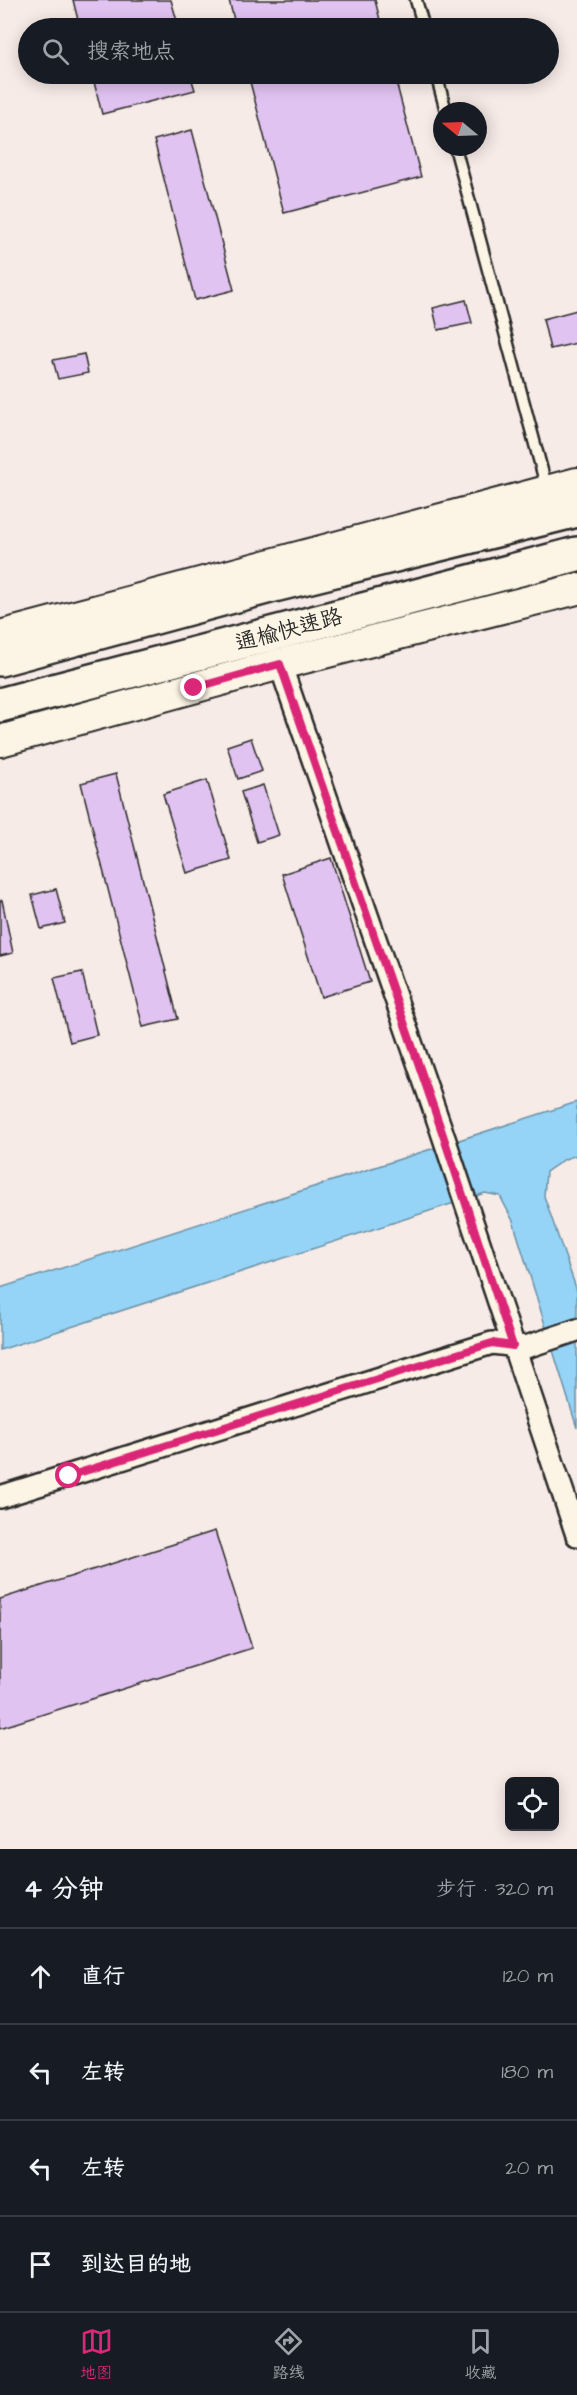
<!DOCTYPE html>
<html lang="zh">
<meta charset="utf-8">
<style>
body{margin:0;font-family:"Architects Daughter","LXGW WenKai TC",sans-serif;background:#20242c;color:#f1f3f6}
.controls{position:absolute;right:18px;bottom:18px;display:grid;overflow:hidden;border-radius:9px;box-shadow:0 3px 15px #0003}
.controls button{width:54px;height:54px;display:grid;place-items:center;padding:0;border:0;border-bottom:2px solid #363941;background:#171b24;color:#f1f3f6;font:30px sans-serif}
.compass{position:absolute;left:433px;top:102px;width:54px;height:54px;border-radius:50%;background:#171b24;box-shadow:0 3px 15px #0003;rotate:289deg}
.stop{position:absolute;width:18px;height:18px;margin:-14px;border:4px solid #db2777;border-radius:50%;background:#fff}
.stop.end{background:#db2777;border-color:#fff;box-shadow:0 2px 6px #0008}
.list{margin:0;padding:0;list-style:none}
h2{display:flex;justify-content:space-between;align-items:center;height:78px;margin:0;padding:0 24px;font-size:26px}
h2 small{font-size:20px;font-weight:400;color:#9ea1a6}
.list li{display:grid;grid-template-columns:39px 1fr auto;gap:18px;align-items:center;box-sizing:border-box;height:96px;padding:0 24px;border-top:2px solid #363941}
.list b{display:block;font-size:22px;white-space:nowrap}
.list em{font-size:20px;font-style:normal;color:#9ea1a6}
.icon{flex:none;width:33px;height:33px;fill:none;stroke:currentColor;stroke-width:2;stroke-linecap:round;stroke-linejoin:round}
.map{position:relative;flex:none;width:577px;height:1849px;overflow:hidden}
.search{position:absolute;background:#171b24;box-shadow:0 3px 15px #0003;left:18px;right:18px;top:18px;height:66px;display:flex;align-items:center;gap:15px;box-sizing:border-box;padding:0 21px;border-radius:33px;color:#9ea1a6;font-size:22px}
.sheet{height:462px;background:#171b24}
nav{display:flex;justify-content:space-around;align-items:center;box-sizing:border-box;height:84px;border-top:2px solid #363941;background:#171b24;font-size:16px;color:#9ea1a6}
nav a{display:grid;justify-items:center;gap:3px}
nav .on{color:#db2777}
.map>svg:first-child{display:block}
</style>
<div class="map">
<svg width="577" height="1849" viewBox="0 0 577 1849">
<rect width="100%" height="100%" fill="#f7ebe7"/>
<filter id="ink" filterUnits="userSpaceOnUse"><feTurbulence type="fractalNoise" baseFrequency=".0167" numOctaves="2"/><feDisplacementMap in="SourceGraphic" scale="12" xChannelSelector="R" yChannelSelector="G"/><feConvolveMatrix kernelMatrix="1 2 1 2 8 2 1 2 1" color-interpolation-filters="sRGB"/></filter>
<g filter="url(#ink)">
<path fill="#95d4f6" stroke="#6b90a5" stroke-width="1.5" d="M577 1102V1155L565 1159 546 1172 544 1196 577 1291V1428L513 1221 500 1196 485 1193 0 1350V1288Z"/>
<path fill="#e1c3f1" stroke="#2b2b2b" stroke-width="1.5" d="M73 0H171L179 28H80Z
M229 0H375L382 28H236Z
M92 74H190L195 90 102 114Z
M248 74H394L421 177 284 213Z
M192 130 234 290 195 300 154 140Z
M466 300 472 323 438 330 433 308Z
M577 310V343L550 349 543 319Z
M84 354 88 373 58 379 53 360Z
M251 738 262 771 238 779 227 746Z
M116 774 178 1019 143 1027 81 783Z
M207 780 231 860 187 873 163 794Z
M263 785 279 835 257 842 241 792Z
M331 858 370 982 321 997 282 874Z
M56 889 65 923 41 929 32 895Z
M2 900 13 953 0 956V901Z
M82 972 97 1035 70 1042 54 978Z
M215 1531 252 1648 0 1728V1599Z"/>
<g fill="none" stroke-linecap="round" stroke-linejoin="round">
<defs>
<path id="lane" d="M416 0 424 28
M436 74 446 111
M455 147 547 489"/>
<path id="street" d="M280 664 441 1129 577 1535
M0 1497 492 1343 526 1347 577 1330"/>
<path id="secondary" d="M0 636 577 483
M0 741 280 664 577 589"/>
<path id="highway" d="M0 659 270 586 577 510
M0 705 577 554"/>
</defs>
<use href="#lane" stroke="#2b2b2b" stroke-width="15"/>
<use href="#street" stroke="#2b2b2b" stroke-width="26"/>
<use href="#secondary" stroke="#2b2b2b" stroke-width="34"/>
<use href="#highway" stroke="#2b2b2b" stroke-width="38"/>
<use href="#lane" stroke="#fcf5e5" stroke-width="10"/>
<use href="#street" stroke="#fcf5e5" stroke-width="21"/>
<use href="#secondary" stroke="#fcf5e5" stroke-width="30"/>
<use href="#highway" stroke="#fcf5e5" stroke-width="33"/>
</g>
</g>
<g fill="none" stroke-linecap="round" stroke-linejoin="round" filter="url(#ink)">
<path stroke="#db2777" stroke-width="8" d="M69 1476 492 1343 513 1346 441 1129 280 664 194 688"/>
</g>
<g text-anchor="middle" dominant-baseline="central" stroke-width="4.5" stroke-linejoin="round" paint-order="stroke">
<g font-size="22" fill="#2b2b2b" stroke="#fcf5e5">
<text transform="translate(289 630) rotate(-15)">通榆快速路</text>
</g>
</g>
</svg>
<div class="controls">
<button><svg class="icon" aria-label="locate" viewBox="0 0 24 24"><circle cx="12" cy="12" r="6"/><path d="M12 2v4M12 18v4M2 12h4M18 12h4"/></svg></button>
</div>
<svg class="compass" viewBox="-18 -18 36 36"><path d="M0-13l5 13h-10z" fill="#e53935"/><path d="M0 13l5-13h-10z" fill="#9ea1a6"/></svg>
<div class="stop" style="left:69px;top:1476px"></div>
<div class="stop end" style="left:194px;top:688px"></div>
<div class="search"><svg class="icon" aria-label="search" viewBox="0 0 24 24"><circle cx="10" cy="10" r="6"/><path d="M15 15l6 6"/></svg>搜索地点</div>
</div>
<section class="sheet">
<h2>4 分钟<small>步行 · 320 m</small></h2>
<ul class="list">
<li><svg class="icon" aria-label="ahead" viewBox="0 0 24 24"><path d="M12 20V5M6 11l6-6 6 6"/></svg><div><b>直行</b></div><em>120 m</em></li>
<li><svg class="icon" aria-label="left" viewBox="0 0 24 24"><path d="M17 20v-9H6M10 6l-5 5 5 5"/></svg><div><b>左转</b></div><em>180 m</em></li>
<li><svg class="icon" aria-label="left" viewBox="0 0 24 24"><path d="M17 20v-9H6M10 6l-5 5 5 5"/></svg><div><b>左转</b></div><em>20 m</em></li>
<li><svg class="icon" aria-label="arrive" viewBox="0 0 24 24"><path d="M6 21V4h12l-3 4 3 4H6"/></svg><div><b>到达目的地</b></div></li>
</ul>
</section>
<nav>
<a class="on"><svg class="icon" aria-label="map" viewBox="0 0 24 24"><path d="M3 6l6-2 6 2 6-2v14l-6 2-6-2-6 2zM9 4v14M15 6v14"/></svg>地图</a>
<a><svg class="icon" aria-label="directions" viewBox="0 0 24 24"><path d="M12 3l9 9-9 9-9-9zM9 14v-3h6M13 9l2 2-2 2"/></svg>路线</a>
<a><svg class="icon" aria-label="saved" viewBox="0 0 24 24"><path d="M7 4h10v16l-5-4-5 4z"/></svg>收藏</a>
</nav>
